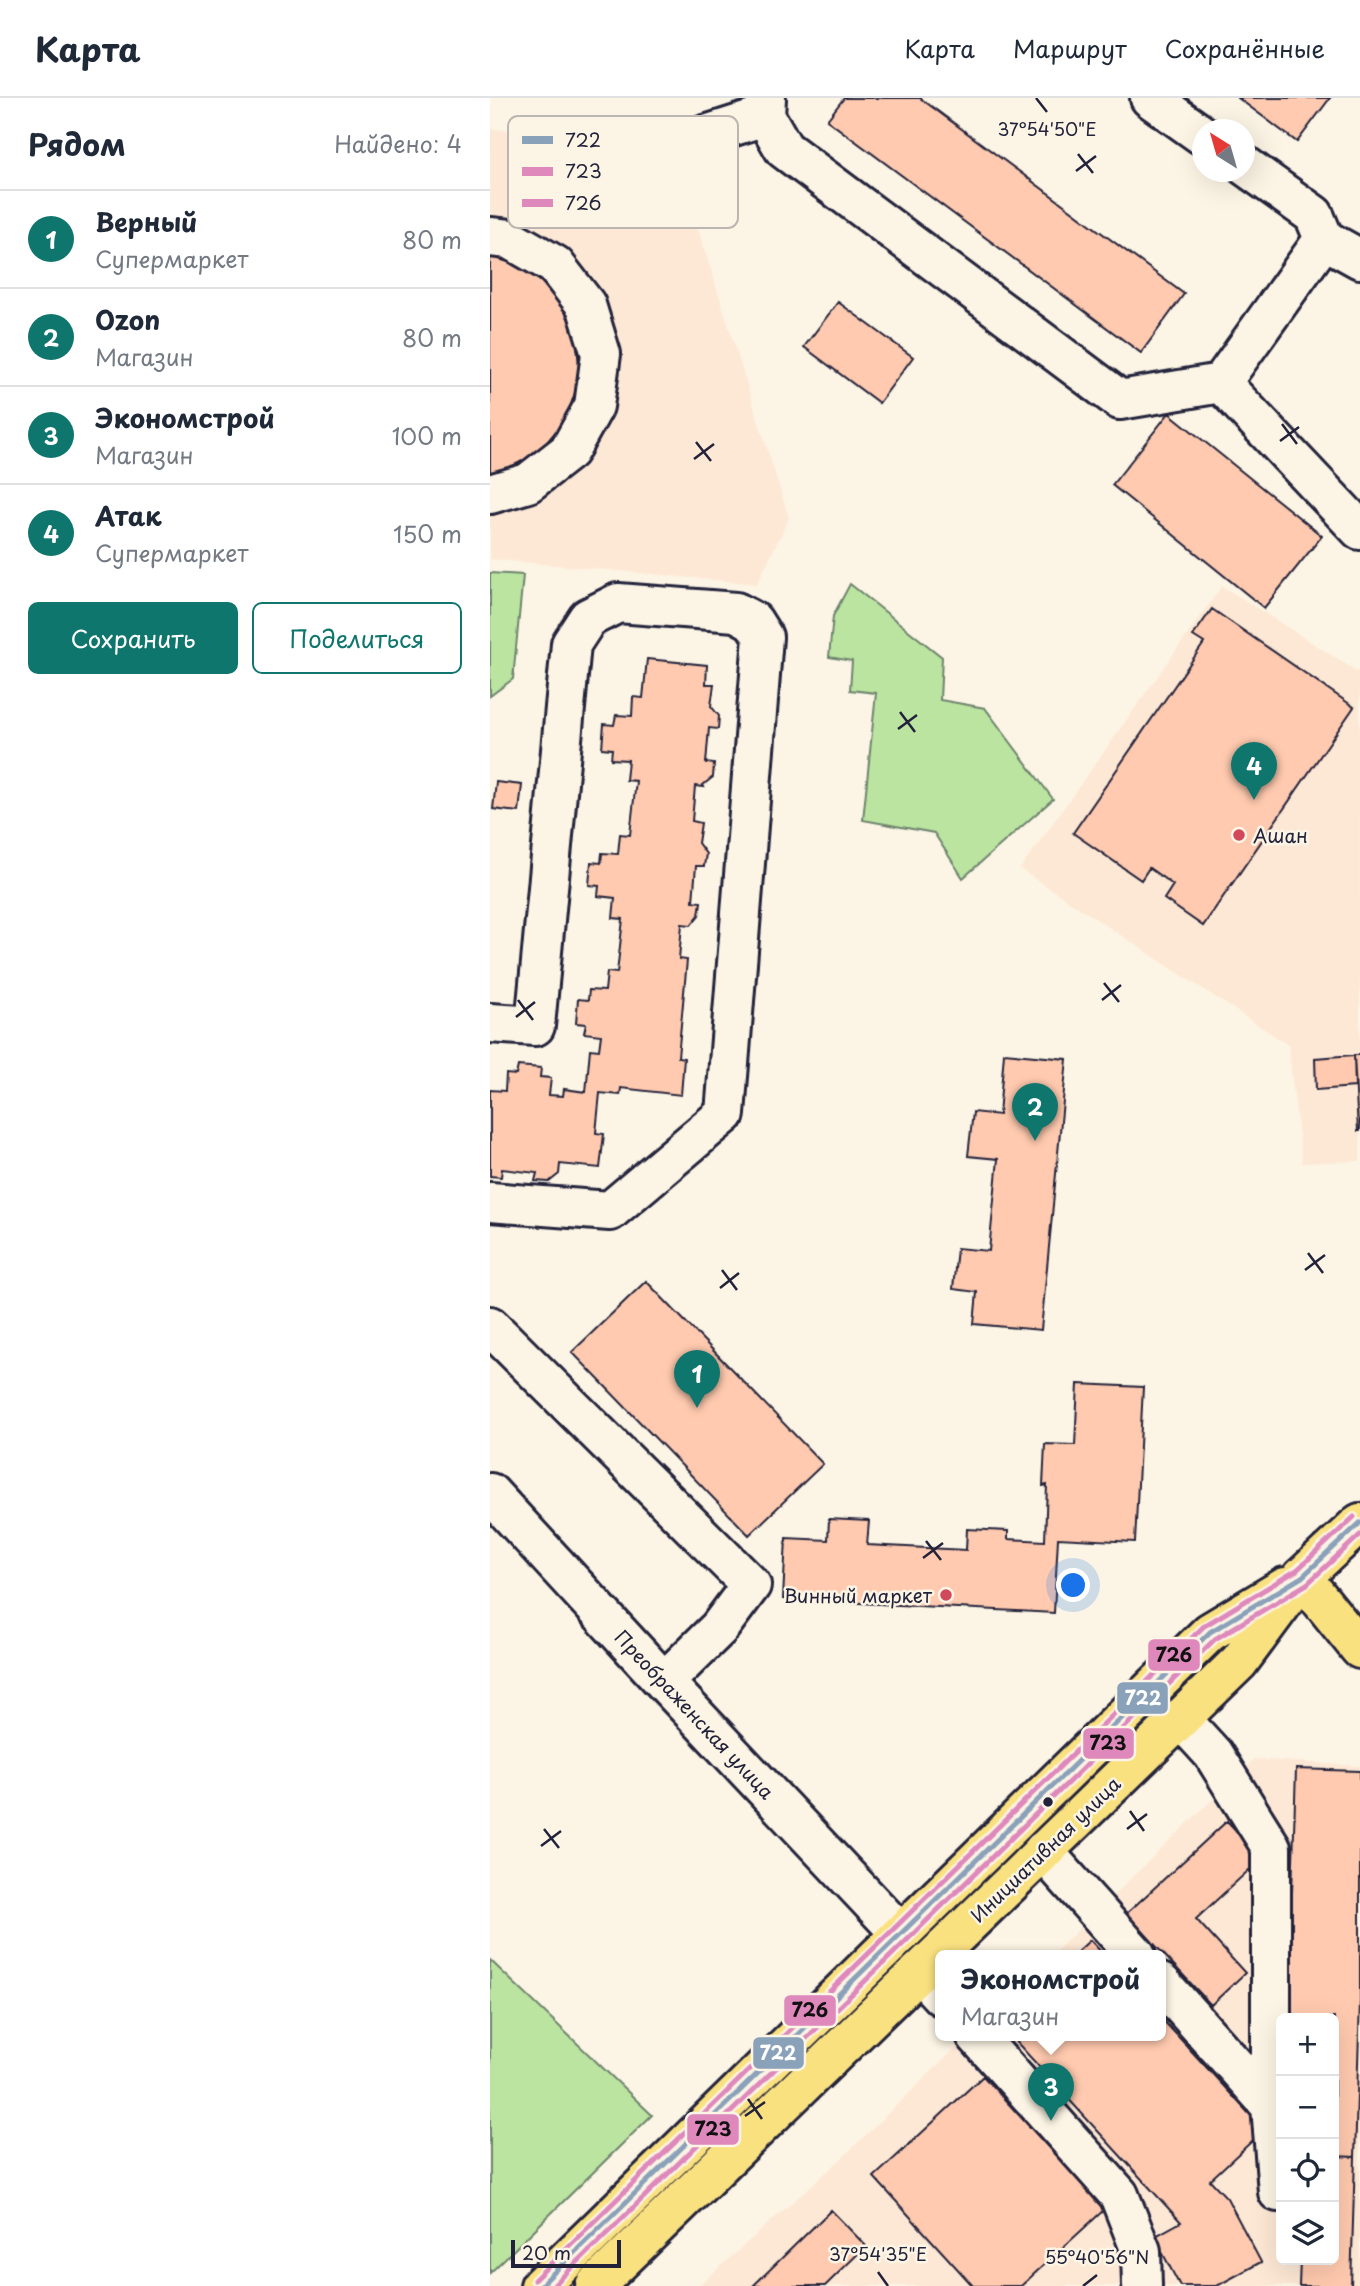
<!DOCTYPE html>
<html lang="ru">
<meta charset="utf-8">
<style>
body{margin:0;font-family:"Playpen Sans",sans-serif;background:#f2f2f3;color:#1f2937}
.controls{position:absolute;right:21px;bottom:21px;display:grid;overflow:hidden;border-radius:10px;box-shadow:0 7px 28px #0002}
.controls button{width:63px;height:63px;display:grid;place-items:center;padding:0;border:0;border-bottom:2px solid #e0e1e3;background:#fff;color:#1f2937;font:35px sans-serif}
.compass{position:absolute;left:702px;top:21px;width:63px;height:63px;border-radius:50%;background:#fff;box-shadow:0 7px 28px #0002;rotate:323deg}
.scale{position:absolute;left:21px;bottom:18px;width:110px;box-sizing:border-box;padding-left:7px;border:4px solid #22223b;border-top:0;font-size:19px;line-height:24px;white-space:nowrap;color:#22223b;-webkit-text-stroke:5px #fcf5e5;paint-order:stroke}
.you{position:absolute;left:584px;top:1488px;width:24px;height:24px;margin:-18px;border:5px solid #fff;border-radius:50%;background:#1a73e8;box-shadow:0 0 0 10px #1a73e833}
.badge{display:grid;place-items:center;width:46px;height:46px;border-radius:50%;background:#0f766e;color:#fff;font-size:23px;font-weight:700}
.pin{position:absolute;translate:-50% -58px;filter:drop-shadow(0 2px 4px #0008)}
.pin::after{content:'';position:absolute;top:37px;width:24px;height:21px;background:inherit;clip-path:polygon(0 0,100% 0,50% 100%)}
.popup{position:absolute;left:445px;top:1852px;width:231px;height:91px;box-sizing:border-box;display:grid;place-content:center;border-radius:10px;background:#fff;filter:drop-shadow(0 2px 5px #0005);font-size:23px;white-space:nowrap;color:#747a83}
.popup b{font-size:26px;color:#1f2937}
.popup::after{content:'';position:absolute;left:50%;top:100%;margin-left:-14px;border:14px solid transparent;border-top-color:#fff}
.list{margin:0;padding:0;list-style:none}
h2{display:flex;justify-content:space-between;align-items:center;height:91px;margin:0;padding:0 28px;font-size:30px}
h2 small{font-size:23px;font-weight:400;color:#747a83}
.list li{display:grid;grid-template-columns:46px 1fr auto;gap:21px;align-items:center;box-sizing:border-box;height:98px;padding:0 28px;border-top:2px solid #e0e1e3}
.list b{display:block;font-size:26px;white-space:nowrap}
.list p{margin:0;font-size:23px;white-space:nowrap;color:#747a83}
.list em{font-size:23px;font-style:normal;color:#747a83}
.actions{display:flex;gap:14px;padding:21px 28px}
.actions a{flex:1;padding:16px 0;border:2px solid #0f766e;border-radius:10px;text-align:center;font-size:24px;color:#0f766e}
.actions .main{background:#0f766e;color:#fff}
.icon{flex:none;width:38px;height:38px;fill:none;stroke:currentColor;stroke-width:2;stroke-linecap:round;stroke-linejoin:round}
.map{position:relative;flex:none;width:870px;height:2188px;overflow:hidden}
header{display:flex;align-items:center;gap:42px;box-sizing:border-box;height:98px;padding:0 35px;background:#fff;border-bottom:2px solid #e0e1e3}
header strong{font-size:33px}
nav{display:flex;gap:38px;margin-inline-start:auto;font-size:24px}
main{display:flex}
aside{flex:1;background:#fff}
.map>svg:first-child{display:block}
</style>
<header>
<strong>Карта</strong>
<nav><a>Карта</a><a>Маршрут</a><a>Сохранённые</a></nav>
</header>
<main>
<aside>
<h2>Рядом<small>Найдено: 4</small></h2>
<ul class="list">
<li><span class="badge">1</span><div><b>Верный</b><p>Супермаркет</p></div><em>80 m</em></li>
<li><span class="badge">2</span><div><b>Ozon</b><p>Магазин</p></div><em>80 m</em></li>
<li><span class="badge">3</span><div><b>Экономстрой</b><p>Магазин</p></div><em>100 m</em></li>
<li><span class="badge">4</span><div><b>Атак</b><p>Супермаркет</p></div><em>150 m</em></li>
</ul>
<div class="actions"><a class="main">Сохранить</a><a>Поделиться</a></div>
</aside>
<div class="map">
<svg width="870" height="2188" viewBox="0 0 870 2188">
<rect width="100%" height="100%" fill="#fcf5e5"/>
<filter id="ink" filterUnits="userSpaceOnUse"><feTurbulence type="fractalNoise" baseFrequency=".0143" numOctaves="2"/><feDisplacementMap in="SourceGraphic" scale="14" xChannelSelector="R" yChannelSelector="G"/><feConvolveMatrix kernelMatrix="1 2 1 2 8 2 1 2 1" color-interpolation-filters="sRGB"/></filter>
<g filter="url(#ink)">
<path fill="#fde8d5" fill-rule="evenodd" d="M0 31 179 38 299 420 267 486 0 461Z
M732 488 870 575V1063L812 1065 798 947 530 771Z
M764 1661 870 1668V2188H208L349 2063 479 1937H671V1857H562ZM791 1920H844V2162H791Z"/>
<path fill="#bbe4a0" stroke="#6e836e" stroke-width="2" d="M0 475 33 477 23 581 0 598Z
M360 486 452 559 450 602 495 610 563 701 473 780 444 735 373 722 386 595 360 592 362 563 339 559 343 518Z
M0 1862 162 2017 0 2175Z"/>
<path fill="#ffcaaf" stroke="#22223b" stroke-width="2" d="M354 0H430L694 196 651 255 337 22Z
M748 0H840L807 44Z
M0 158 33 169 67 197 86 236 90 280 76 321 48 355 9 375H0Z
M348 204 423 259 389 305 314 249Z
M679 315 832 438 774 510 622 387Z
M722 511 864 609 713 828 674 801 683 787 659 770 651 782 583 735 714 545 703 538Z
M157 561 217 567 216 586H224L221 608 229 618 228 631 219 630 216 665 224 666 223 679 213 687 214 689 205 688 202 723 211 725 208 745 216 756 214 768H206L203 803 211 804 209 817 201 827 192 826 189 861 197 862 188 959 194 960 191 997 131 990 130 997 110 995 106 1035 114 1036 110 1070 70 1066 69 1076 59 1084 45 1083 47 1075 12 1071 11 1079 0 1078V992L15 993 16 976 26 977 28 968 51 970 50 979 61 980 59 997 73 998 74 991 96 994 100 951 109 952 111 937 94 935 96 926 86 925 88 901 98 902 99 892 115 893 117 874 127 875 133 821 123 820 125 800 108 798 109 788 99 787 101 764 111 765 112 755 128 756 130 736 140 737 146 683 136 682 138 662 121 661 122 651 112 650 114 626 124 627 126 617 142 618 143 599 153 600Z
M6 684 32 687 29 714 3 711Z
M514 955 577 961 551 1232 484 1226 487 1194 463 1191 467 1150 499 1153 508 1061 478 1058 483 1014 509 1017Z
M864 957H870V1033H868Z
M864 957 865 989 826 992 825 960Z
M156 1183 333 1366 259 1437 82 1254Z
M588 1286 653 1289 645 1444 568 1440 564 1515 293 1501 296 1440 338 1442 339 1421 379 1423 377 1447 476 1452 477 1431 518 1433V1441L555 1443 557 1387 553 1388 555 1346 585 1347Z
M806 1671 870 1673V1903L865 2059 844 2058V1920H798Z
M737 1723 772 1760 706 1821 755 1875 721 1907 636 1816Z
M600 1842 614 1857H584Z
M671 1920 774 2032 720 2082 737 2100 771 2164 727 2188H690L664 2139 691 2124 520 1937H671Z
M493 1978 615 2111 531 2188H483L384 2079Z
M844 2058 865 2059 861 2188H809L810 2162H844Z
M341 2112 376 2148 335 2188H263Z"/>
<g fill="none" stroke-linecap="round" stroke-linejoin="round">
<defs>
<path id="minor" d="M276 0 275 18 294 51 630 302 731 285 834 141
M660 0 712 37
M200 42 275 18
M754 67 824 117 834 141 870 161
M0 139 20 141 65 167 96 207 111 256 104 308 79 353 38 385 0 396
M731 285 870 432
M0 925 45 928 81 546 98 520 128 505 246 514 263 523 273 539 235 1016 120 1113 0 1104
M0 1228 261 1487 229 1530 174 1584
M0 1395 174 1584 411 1836
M553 1753 646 1857
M429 1874 451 1898
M671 1885 781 2008V1749L723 1656 690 1620
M486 1937 629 2097 651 2153 652 2188
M781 2008 788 2094"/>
<path id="major" d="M812 1479 870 1551
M50 2188 720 1534 795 1489
M105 2188 749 1564 812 1479 870 1425"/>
</defs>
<use href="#minor" stroke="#22223b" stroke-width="44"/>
<use href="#major" stroke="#22223b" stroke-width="44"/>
<use href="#minor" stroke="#fcf5e5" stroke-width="38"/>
<use href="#major" stroke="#fae180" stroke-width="38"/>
<defs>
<path id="bus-1" d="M50 2188 720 1534 812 1479 870 1425"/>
<path id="bus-2" d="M63 2188 725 1541 817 1486 870 1437"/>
<path id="bus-3" d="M44 2182 714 1528 807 1472 864 1419"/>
</defs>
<use href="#bus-1" stroke="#fcf5e5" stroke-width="10"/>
<use href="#bus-2" stroke="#fcf5e5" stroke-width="10"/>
<use href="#bus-3" stroke="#fcf5e5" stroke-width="10"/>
<use href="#bus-1" stroke="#8aa1ba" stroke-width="5"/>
<use href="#bus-2" stroke="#de88bb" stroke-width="5"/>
<use href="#bus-3" stroke="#de88bb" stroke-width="5"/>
</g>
</g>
<path fill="none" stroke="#22223b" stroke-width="2.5" d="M546 0 557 14M588 56 603 75M586 73 606 58M792 326 807 346M790 343 809 329M206 344 221 363M204 361 224 346M410 614 425 634M408 631 427 617M614 885 629 904M28 902 43 922M612 902 631 887M26 919 45 904M818 1155 833 1175M232 1172 247 1192M815 1172 835 1157M230 1190 249 1175M436 1443 451 1462M433 1460 453 1445M640 1713 654 1733M54 1731 69 1750M637 1731 657 1716M51 1748 71 1733M258 2001 272 2021M255 2018 275 2004M388 2174 398 2188M593 2188 607 2177"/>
<g fill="#d1495b" stroke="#fcf5e5" stroke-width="2.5">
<circle cx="749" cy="737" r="7"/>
<circle cx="456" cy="1497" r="7"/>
</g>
<circle fill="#22223b" stroke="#fcf5e5" stroke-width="2.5" cx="558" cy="1704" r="6"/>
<g text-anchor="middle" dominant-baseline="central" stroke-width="5" stroke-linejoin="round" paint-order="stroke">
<g font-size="19" fill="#22223b" stroke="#fcf5e5" text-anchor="start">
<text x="763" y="737">Ашан</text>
<text x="442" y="1497" text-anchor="end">Винный маркет</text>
</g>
<g font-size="19" fill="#22223b" stroke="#fcf5e5">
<text transform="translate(205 1616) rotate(47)">Преображенская улица</text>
<text transform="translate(555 1751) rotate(-44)">Инициативная улица</text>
</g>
</g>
<rect x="18" y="18" width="230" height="112" rx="10" fill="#fcf5e5" stroke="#bbb6b2" stroke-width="2"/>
<rect x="32" y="38" width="31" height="8" fill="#8aa1ba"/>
<rect x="32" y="69" width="31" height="9" fill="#de88bb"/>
<rect x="32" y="101" width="31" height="8" fill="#de88bb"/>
<g font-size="19" fill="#22223b">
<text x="75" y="49">722</text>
<text x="75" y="80">723</text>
<text x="75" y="112">726</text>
</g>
<g font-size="18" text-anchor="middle" fill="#22223b" stroke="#fcf5e5" stroke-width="5" stroke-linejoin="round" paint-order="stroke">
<text x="557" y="38">37°54'50"E</text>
<text x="388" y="2163">37°54'35"E</text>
<text x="607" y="2166">55°40'56"N</text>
</g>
<g stroke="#fcf5e5" stroke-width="2.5">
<rect x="657" y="1540" width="54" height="34" rx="7" fill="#de88bb"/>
<rect x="626" y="1583" width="53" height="34" rx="7" fill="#8aa1ba"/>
<rect x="592" y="1629" width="53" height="33" rx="7" fill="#de88bb"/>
<rect x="293" y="1896" width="54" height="33" rx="7" fill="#de88bb"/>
<rect x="262" y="1938" width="53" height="34" rx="7" fill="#8aa1ba"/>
<rect x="196" y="2015" width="54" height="33" rx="7" fill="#de88bb"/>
</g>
<g font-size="19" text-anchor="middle" font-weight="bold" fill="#fff">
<text x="653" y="1607">722</text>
<text x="288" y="1962">722</text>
</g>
<g font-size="19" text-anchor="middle" font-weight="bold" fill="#111">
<text x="684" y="1564">726</text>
<text x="618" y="1652">723</text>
<text x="320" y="1919">726</text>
<text x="223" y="2038">723</text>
</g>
</svg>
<div class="controls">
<button>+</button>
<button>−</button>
<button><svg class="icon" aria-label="locate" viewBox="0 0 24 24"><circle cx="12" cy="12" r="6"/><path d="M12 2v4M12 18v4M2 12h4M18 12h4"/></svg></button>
<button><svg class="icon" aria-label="layers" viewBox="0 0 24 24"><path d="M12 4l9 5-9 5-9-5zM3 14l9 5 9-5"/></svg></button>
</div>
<svg class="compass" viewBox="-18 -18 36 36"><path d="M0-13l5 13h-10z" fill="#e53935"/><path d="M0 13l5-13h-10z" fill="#747a83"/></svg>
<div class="scale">20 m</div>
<div class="you"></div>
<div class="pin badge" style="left:207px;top:1310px">1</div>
<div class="pin badge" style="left:545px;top:1043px">2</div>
<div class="pin badge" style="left:561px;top:2023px">3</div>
<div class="popup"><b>Экономстрой</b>Магазин</div>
<div class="pin badge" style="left:764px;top:702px">4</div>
</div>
</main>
